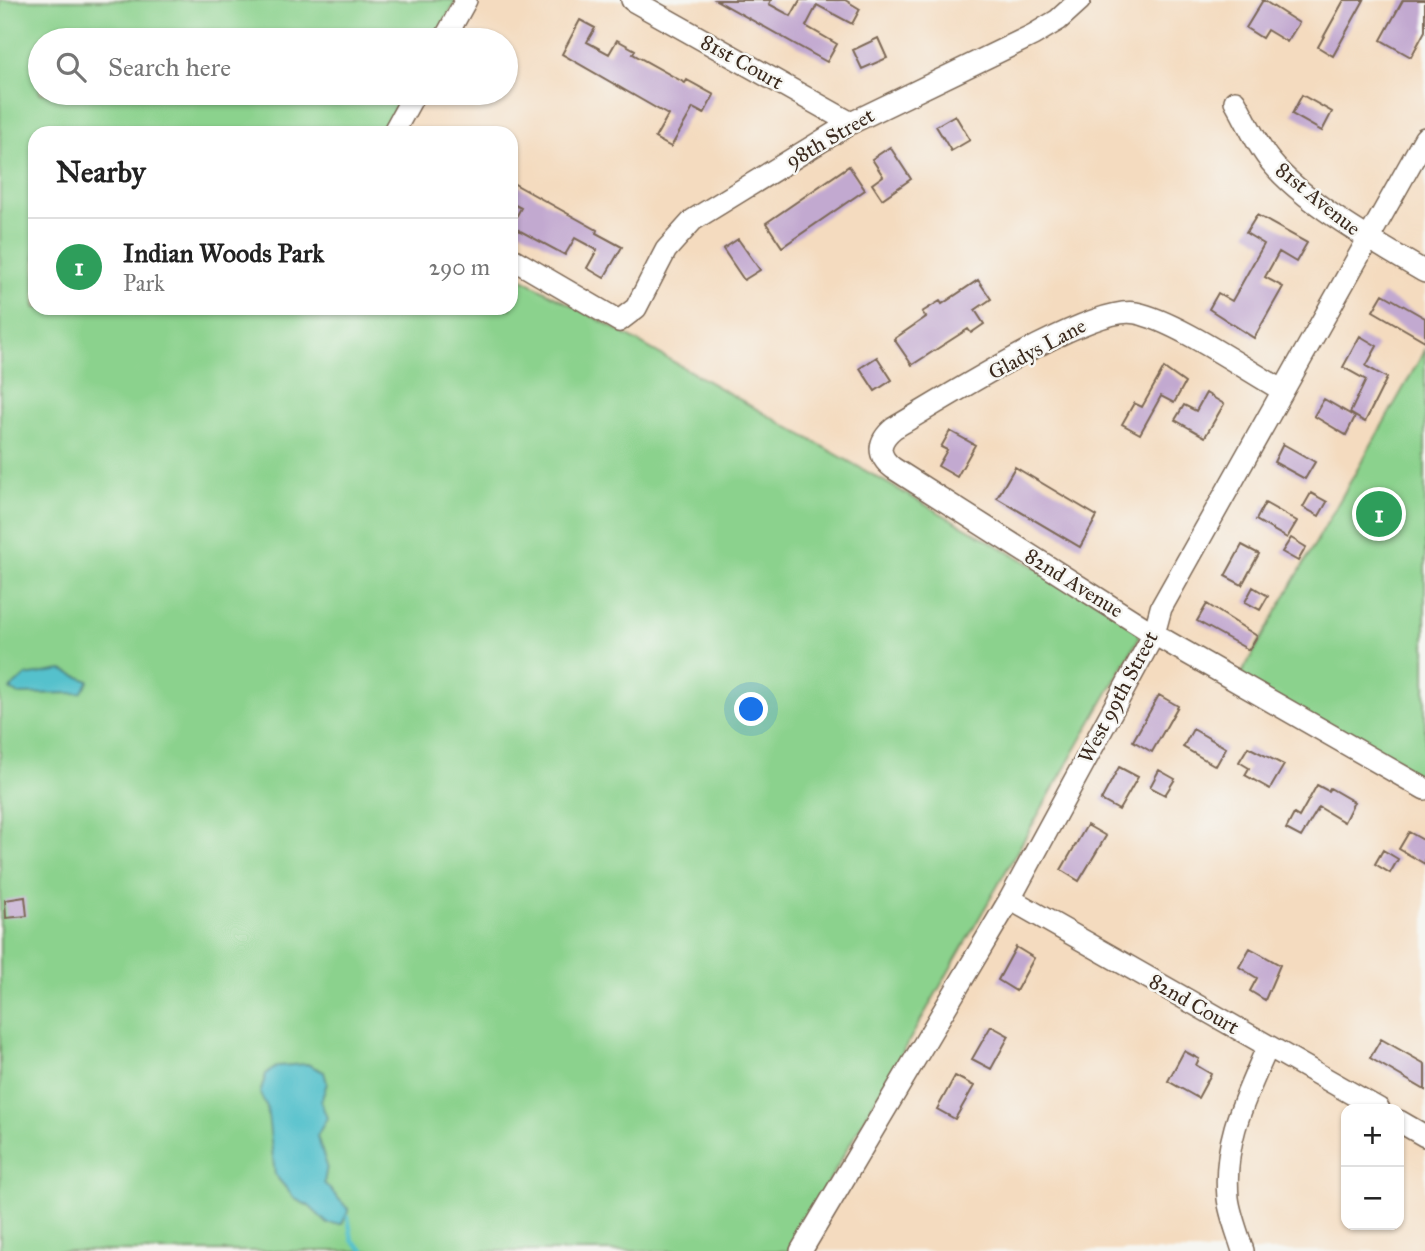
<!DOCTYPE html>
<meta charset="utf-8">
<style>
body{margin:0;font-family:"IM FELL Great Primer",serif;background:#f2f2f2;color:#222}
.controls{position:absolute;right:21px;bottom:21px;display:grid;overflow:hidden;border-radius:14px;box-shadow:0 2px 5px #0004}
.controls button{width:63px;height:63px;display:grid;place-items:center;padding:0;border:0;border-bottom:2px solid #e0e0e0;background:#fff;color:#222;font:35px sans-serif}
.you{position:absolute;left:752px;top:710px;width:24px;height:24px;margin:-18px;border:5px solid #fff;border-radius:50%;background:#1a73e8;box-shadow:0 0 0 10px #1a73e833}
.badge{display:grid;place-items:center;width:46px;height:46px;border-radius:50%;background:#ea580c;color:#fff;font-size:23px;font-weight:700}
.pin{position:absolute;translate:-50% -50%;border:4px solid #fff;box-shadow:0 2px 7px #0006}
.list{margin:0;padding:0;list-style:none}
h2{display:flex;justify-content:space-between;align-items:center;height:91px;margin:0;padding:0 28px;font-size:30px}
h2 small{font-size:23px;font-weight:400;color:#767676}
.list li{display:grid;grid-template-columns:46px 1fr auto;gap:21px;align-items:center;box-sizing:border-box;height:98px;padding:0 28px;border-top:2px solid #e0e0e0}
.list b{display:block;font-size:26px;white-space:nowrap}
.list p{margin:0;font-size:23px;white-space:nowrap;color:#767676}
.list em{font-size:23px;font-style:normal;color:#767676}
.icon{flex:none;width:38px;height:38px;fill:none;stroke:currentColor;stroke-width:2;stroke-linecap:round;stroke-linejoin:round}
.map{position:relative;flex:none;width:1425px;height:1251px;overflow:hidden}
.search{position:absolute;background:#fff;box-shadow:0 2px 5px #0004;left:28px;top:28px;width:490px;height:77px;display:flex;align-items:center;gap:18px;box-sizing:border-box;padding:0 24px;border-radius:38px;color:#767676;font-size:26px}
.panel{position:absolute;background:#fff;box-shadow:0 2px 5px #0004;left:28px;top:126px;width:490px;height:189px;border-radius:21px}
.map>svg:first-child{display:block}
</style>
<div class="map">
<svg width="1425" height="1251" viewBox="0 0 1425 1251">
<rect width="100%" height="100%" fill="#f6f6f2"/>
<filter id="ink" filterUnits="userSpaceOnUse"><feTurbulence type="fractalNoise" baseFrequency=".0143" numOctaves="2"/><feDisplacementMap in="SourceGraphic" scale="14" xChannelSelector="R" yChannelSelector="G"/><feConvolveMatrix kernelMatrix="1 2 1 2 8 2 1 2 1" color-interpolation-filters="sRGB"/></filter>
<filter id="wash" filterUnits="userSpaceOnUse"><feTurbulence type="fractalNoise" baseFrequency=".00686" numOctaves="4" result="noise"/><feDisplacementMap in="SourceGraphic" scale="28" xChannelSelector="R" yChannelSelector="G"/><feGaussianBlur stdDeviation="1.57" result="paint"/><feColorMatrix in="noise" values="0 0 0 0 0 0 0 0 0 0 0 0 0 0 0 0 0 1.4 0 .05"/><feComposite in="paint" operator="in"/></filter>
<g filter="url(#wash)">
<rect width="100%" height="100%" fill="#f4dbbf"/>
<path fill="#8bd28d" stroke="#637e56" stroke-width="2" d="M0 0H457L434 40H40V93H404L383 133H35V308H511V273L603 322 1120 615 1138 631 1139 638 789 1251H0Z
M1425 350V783L1239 678Z"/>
<path fill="#54c1cc" stroke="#487675" stroke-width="2" d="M62 670 89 681 81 693 18 694 10 689 25 676Z
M307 1064 324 1072 327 1083 321 1102 327 1118 317 1136 327 1166 324 1183 349 1210 342 1224H328L309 1206 295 1199 275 1175 267 1107 260 1094 266 1074 278 1066Z"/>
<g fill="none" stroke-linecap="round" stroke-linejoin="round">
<path stroke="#54c1cc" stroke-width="4.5" d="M348 1217 352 1240 364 1251"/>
</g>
<g id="blocks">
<path fill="#c2a9d0" d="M716 0H771L769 4 791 16 800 0H845L860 9 852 24 817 5 806 26 837 44 827 62Z
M1263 0 1299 23 1287 42 1267 30 1262 38 1246 28Z
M1344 0H1364L1333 56 1318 47Z
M1403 0H1425V31L1411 57 1381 40Z
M580 20 595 28 587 42 609 54 617 40 635 50 633 54 685 83 687 80 714 95 704 114 693 108 671 147 655 138 668 115 562 54Z
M878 38 887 58 862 69 853 50Z
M1302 95 1332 112 1322 131 1292 114Z
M955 115 970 140 951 151 936 126Z
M890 147 911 179 882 199 872 184 883 176 872 159Z
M849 166 865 190 782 247 766 223Z
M511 182 597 230 596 233 622 247 604 278 587 268 597 250 575 238 565 255 511 226 521 208 511 203Z
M1257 215 1307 243 1296 262 1279 252 1265 277 1283 287 1254 338 1209 309 1218 293 1232 301 1264 244 1246 233Z
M738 239 760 270 744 280 723 249Z
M978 280 991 299 975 310 984 324 971 333 968 329 912 365 894 339 926 317 922 312 940 301 942 304Z
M1383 294 1425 318V341L1373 311Z
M1360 336 1377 346 1366 366 1387 378 1365 422 1350 413 1366 380 1343 367Z
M877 357 892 380 875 391 860 368Z
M1164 368 1185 383 1174 403 1161 396 1140 434 1122 424 1134 403 1142 407Z
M1206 393 1224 404 1205 437 1175 420 1184 405 1196 411Z
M1324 399 1355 417 1346 435 1314 416Z
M950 431 975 445 957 477 938 466 947 450 941 447Z
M1283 444 1315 462 1305 479 1274 462Z
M1015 467 1097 516 1080 547 997 498Z
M1311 493 1327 502 1319 516 1303 507Z
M1265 503 1297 521 1287 538 1256 520Z
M1291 538 1306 547 1298 561 1282 552Z
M1242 545 1259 554 1242 585 1225 576Z
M1253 587 1268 596 1260 610 1245 602Z
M1207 604 1257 636 1249 650 1197 621Z
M1159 695 1178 706 1152 752 1133 741Z
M1193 729 1226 748 1216 766 1183 747Z
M1248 747 1284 765 1270 789 1245 775 1249 768 1239 762Z
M1119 767 1138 777 1119 810 1101 800Z
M1159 770 1175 779 1165 795 1150 787Z
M1317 785 1328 791 1330 788 1354 802 1344 822 1319 807 1301 837 1286 829 1294 814 1299 817Z
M1087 825 1106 836 1079 881 1061 870Z
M1409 832 1425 841V864L1399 849Z
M1383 850 1398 859 1390 873 1375 864Z
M25 897 27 916 6 918 5 900Z
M1016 947 1034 958 1016 991 998 980Z
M1250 948 1280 965 1265 1000 1250 991 1257 978 1239 967Z
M991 1026 1009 1036 991 1069 972 1059Z
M1381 1039 1425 1064V1090L1370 1058Z
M1184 1051 1199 1059 1196 1065 1211 1074 1198 1098 1168 1081Z
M955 1076 974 1086 955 1119 937 1109Z"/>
</g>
</g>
<g filter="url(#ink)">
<use href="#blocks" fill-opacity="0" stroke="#7c6856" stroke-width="2"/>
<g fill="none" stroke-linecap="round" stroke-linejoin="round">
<defs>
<path id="minor" d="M632 0 851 123
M444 40 466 0
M1235 101C1246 120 1256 144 1271 162 1304 203 1379 245 1425 272
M393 133 415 93
M511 258 619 321 636 308 666 250 693 220 851 123 1033 35 1058 20 1080 0
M1282 390C1243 368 1176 321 1136 313 1093 303 939 402 894 428 878 441 876 455 893 468L1154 634 1425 789
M1010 899 1379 1109
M1399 1121 1425 1136
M801 1251 1010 899 1154 634 1161 608 1425 138
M1243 1251C1238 1234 1230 1215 1228 1198 1223 1139 1245 1099 1268 1046"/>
</defs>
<use href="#minor" stroke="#7c6856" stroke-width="24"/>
<use href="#minor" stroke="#fff" stroke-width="21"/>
</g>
</g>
<g text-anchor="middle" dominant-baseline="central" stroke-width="5" stroke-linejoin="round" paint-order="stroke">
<g font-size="21" fill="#3b2a1e" stroke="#f6f6f2">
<text transform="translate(742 62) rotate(29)">81st Court</text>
<text transform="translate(830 138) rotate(-30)">98th Street</text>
<text transform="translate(1318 199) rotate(39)">81st Avenue</text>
<text transform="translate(1037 349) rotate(-28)">Gladys Lane</text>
<text transform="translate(1074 583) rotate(32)">82nd Avenue</text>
<text transform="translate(1118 697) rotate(-62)">West 99th Street</text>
<text transform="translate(1194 1004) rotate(30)">82nd Court</text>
</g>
</g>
</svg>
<div class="controls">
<button>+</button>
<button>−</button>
</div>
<div class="you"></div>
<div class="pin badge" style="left:1379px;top:514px;background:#2e9e5b">1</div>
<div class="search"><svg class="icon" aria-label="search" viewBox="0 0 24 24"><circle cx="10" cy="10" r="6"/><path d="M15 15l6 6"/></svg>Search here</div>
<section class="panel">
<h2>Nearby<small></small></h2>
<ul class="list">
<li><span class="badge" style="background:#2e9e5b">1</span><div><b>Indian Woods Park</b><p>Park</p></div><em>290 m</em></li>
</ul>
</section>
</div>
